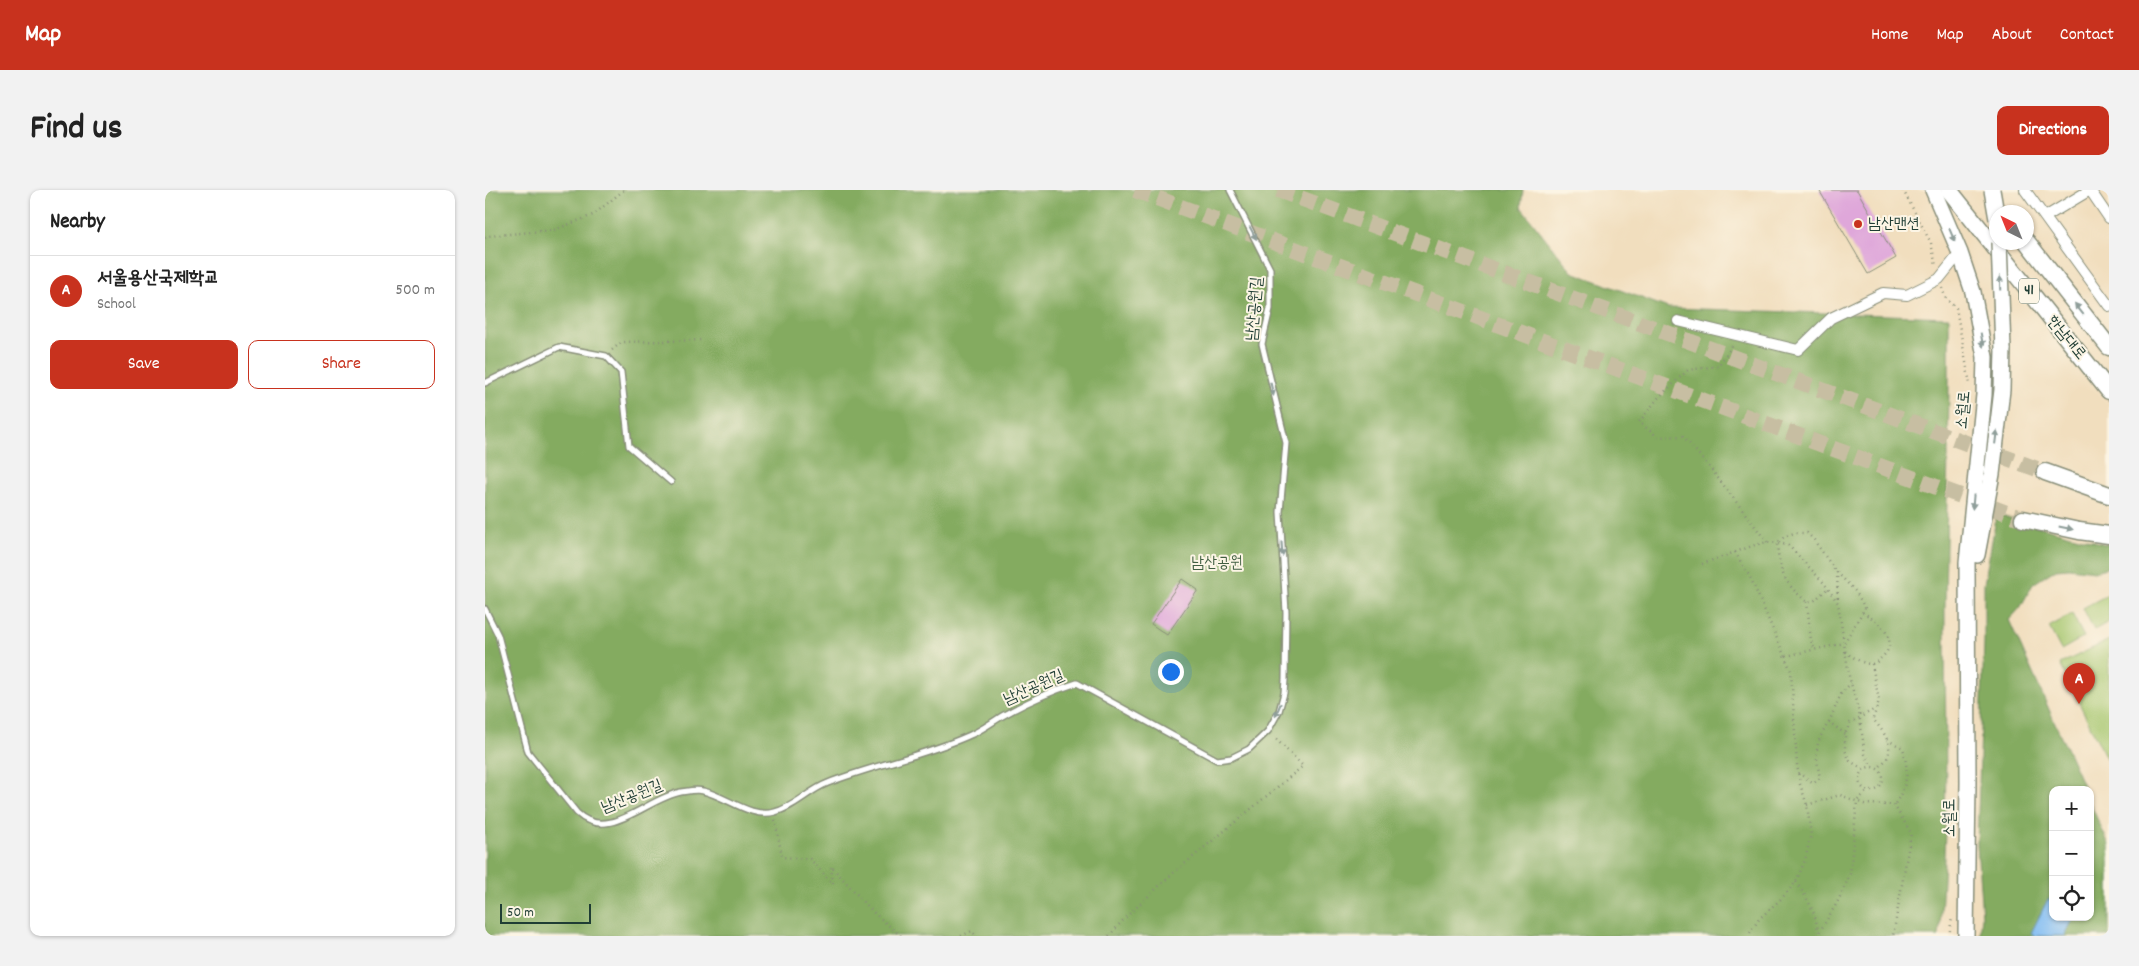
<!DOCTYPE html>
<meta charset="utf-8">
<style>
body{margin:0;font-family:Dekko,"Poor Story",sans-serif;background:#f2f2f2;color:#222}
.controls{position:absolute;right:15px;bottom:15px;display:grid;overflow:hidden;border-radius:10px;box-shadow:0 1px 4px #0004}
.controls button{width:45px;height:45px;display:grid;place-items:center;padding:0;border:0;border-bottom:1px solid #e0e0e0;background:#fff;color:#222;font:25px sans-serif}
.compass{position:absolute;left:1504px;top:15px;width:45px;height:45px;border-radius:50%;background:#fff;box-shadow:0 1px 4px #0004;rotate:317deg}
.scale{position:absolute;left:15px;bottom:12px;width:91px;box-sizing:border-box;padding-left:5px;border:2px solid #1f3d34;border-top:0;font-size:14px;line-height:18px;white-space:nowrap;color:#1f3d34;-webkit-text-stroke:4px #fcf5e5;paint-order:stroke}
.you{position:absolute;left:685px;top:481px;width:18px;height:18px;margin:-12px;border:4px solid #fff;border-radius:50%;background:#1a73e8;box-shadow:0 0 0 8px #1a73e833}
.badge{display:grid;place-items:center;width:32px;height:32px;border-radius:50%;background:#c8321e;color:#fff;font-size:16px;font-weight:700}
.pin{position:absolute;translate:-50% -41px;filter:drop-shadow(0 1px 2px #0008)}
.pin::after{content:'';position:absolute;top:26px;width:18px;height:15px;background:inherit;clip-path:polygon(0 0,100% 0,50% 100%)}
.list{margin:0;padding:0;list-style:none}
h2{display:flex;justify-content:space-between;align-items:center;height:65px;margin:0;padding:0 20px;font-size:21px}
h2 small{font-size:16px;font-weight:400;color:#767676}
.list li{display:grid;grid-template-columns:32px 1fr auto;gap:15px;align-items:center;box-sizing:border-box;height:70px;padding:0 20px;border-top:1px solid #e0e0e0}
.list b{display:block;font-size:19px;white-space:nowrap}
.list p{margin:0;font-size:16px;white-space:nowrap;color:#767676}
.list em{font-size:16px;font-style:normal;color:#767676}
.actions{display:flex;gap:10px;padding:15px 20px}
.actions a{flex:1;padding:11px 0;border:1px solid #c8321e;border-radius:10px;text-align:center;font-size:18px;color:#c8321e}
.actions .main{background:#c8321e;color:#fff}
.icon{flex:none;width:28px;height:28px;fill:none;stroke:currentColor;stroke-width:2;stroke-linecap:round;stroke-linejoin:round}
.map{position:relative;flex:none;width:1624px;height:746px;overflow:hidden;border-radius:10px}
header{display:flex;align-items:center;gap:30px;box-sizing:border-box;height:70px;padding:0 25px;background:#c8321e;color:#fff}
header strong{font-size:24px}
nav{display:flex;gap:28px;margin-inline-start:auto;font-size:18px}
.intro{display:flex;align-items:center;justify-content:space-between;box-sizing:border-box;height:120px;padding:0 30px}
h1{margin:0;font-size:35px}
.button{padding:12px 22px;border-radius:10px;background:#c8321e;color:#fff;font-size:18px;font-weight:700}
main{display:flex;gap:30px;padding:0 30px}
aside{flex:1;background:#fff;border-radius:10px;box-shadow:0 1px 4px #0004}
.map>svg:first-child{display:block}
</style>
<header>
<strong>Map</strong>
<nav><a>Home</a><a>Map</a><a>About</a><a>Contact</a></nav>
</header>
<div class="intro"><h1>Find us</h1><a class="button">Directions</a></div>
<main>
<aside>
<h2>Nearby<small></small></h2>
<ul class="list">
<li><span class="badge">A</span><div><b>서울용산국제학교</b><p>School</p></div><em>500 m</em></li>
</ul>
<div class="actions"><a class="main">Save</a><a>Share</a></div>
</aside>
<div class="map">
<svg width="1624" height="746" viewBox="0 0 1624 746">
<rect width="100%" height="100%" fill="#fcf5e5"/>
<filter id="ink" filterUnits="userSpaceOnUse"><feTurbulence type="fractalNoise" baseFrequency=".02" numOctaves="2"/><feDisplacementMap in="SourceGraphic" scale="10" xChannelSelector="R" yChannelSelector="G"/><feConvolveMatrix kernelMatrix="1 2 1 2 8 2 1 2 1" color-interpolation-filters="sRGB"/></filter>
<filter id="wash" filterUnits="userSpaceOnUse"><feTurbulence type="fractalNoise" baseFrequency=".0096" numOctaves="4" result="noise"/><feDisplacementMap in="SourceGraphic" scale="20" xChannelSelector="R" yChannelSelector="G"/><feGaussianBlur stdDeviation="1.12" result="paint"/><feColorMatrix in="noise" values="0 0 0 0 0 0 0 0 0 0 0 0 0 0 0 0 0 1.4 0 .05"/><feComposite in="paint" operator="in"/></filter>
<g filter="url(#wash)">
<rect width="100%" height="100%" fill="#f1debe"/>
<path fill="#a6c66e" stroke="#628251" d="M1624 404V432L1609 440 1598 418Z
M1587 424 1599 447 1576 460 1564 437Z
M1624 450V574L1575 474Z"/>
<path fill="#84ab61" stroke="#52744a" d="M0 0H1038L1036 17 1087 82 1183 118 1464 127C1465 225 1461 323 1460 421 1460 530 1464 638 1454 746H0Z
M1512 324 1530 330 1624 355V377L1610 381 1584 378 1571 379 1548 394 1535 418 1524 430 1600 600H1568V727H1605V613L1624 655V746H1495L1497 726 1492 654 1499 452V394Z"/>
<path fill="#82bdf4" stroke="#507d94" d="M1563 709 1568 711V727H1589L1580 746H1551L1546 743Z"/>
<g id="blocks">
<path fill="#dfa7da" d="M1334 0H1372L1411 68 1383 84Z
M697 389 713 400 682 445 666 434Z"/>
</g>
</g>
<g filter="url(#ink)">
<use href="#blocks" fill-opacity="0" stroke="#888e79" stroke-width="1"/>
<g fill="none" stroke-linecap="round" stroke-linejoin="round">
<path stroke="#c7bea2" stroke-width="16" stroke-dasharray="16 8" stroke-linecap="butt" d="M650 0 1538 329
M793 0 1560 282"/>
<defs>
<path id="lane" d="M0 193 74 157 121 166 136 182 144 256 186 292
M0 419 13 445 43 562 92 623C124 653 162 608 196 602 203 601 212 599 218 601 241 606 266 629 290 622 310 617 324 600 343 593 389 575 438 566 483 546 496 541 507 532 519 525 542 512 567 501 592 493L732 570 746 568 764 559 783 541 794 521 799 503 800 490 801 422 795 322 801 253 777 154 785 119V79L745 0"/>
<path id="street" d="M1540 0 1624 116
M1560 27 1605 0 1624 28
M1193 131 1313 160 1346 128 1398 103 1422 105 1454 89 1475 63"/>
<path id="secondary" d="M1448 0 1475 63 1488 102 1500 167 1499 205 1482 373 1483 593 1481 746
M1492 365 1507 284 1517 200 1518 159"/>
<path id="primary" d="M1464 0 1624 201
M1542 52 1624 157
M1560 282 1624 305
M1538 329 1594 341 1624 345"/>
</defs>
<use href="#lane" stroke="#888e79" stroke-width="8"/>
<use href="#street" stroke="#888e79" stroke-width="12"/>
<use href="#secondary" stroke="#888e79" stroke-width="18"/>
<use href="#primary" stroke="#888e79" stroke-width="19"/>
<path stroke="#888e79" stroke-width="2.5" stroke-dasharray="1 4" stroke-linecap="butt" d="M1418 0 1446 53 1451 76
M0 48 3 46 69 40 108 25 139 0
M1457 98 1461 109 1471 118 1485 194
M1247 156 1233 176 1203 180 1174 207 1154 232 1173 247 1198 246 1226 279 1282 352
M127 160 137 152 218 150
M1250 362 1266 389 1306 481 1312 575 1315 594 1322 615 1326 645 1320 670 1311 692 1297 708 1274 729 1263 746
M1217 374 1270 355 1282 352 1292 353 1303 355 1339 393 1353 413 1364 486 1374 523 1380 564 1387 577
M1352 382 1353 411
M1322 412 1326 451 1330 460
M1360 462C1368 467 1376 473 1385 474 1391 474 1394 470 1398 466 1416 449 1392 430 1377 422
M1301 466 1359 453 1380 418 1371 402 1349 379 1329 350 1322 343H1309L1299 347 1292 353C1295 383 1298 392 1322 412L1330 410 1343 398
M1387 474 1394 511 1388 529C1396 539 1408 552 1403 566 1402 570 1396 574 1393 579
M1344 532 1356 504 1366 493
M1402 550 1418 558C1424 582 1423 595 1409 615
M1374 589a12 12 0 1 1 24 0a12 12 0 1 1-24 0Z
M1378 579 1365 571 1360 560V544L1365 533 1390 519
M1313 583 1329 593 1335 588C1330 560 1329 556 1344 532L1360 544
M1322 615 1355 605 1379 614 1409 615 1426 643 1408 746
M290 630 297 667 325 669 346 692
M1311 692C1322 708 1331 722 1333 742
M348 693 346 676 389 723 416 746
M476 746 487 741 491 746
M624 746 641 727 686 685 818 576 789 547
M1332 746 1352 713 1365 685 1372 611 1382 601
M1464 746 1467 728"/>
<use href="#lane" stroke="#fff" stroke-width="5"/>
<use href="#street" stroke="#fff" stroke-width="10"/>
<use href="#secondary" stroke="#fff" stroke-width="15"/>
<use href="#primary" stroke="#fff" stroke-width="16"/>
<defs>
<path id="secondary-bridge" d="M1507 0 1512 29
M1514 52 1518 159"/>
</defs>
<use href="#secondary-bridge" stroke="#888e79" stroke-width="18" stroke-linecap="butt"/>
<use href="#secondary-bridge" stroke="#fff" stroke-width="15"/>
</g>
<defs><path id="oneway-solid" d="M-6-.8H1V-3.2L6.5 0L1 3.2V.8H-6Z" transform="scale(1.25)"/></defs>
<g fill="#8f9e9a">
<use href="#oneway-solid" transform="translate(768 43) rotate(62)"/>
<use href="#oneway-solid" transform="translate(1467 45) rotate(67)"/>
<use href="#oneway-solid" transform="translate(1515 93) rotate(-92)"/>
<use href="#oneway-solid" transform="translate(1594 119) rotate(-128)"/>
<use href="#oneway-solid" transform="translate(1497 150) rotate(80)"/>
<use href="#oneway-solid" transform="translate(787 199) rotate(77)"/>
<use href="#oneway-solid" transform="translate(1511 247) rotate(-83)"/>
<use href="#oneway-solid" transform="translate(1488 312) rotate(95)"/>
<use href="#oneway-solid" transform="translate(1581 338) rotate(12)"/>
<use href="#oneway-solid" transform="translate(797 359) rotate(86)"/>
<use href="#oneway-solid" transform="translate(793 520) rotate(112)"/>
</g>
</g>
<circle fill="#c8321e" stroke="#fcf5e5" stroke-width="2" cx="1373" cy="34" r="5"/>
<g text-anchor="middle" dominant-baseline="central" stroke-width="4" stroke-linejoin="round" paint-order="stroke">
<rect fill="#fcf5e5" stroke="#617469" stroke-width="1" x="1534" y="88.5" width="20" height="25" rx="4"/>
<g font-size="15" font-weight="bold" fill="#1f3d34">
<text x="1544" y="101">41</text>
</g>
<g font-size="16" fill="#1f3d34" stroke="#fcf5e5" text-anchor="start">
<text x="1383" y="34">남산맨션</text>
</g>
<g font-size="16" fill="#1f3d34" stroke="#fcf5e5">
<text transform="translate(770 119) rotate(-85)">남산공원길</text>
<text transform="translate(1581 148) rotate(51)">한남대로</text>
<text transform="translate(1479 220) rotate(-85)">소월로</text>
<text transform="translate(549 498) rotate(-24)">남산공원길</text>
<text transform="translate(147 607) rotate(-22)">남산공원길</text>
<text transform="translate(1465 628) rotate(-90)">소월로</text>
</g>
<g font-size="16" fill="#415f42" stroke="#fcf5e5">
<text x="732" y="373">남산공원</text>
</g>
</g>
</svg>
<div class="controls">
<button>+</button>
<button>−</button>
<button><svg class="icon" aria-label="locate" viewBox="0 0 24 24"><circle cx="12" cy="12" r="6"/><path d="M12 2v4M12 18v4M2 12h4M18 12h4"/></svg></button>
</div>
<svg class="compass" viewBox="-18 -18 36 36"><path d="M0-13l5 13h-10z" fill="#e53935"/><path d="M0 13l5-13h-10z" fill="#767676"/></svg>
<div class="scale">50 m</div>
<div class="you"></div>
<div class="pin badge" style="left:1594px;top:514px">A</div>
</div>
</main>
